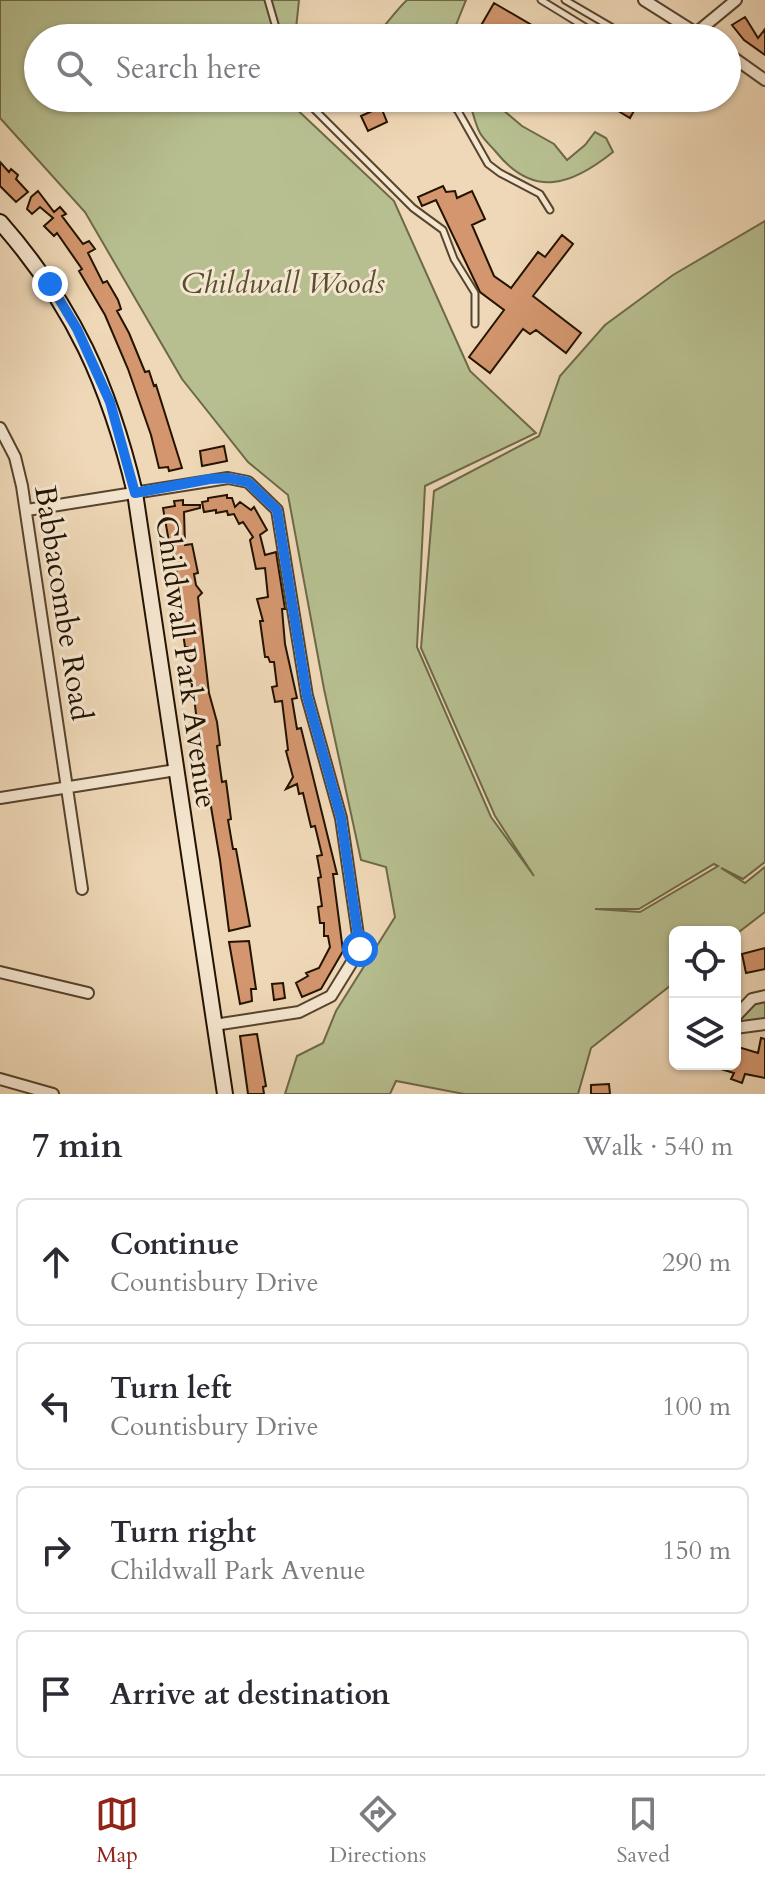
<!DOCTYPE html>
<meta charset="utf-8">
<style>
body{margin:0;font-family:Cardo,serif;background:#f7f7f7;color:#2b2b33}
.controls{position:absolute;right:24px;bottom:24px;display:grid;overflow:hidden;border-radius:12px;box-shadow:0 2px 6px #0004}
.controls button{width:72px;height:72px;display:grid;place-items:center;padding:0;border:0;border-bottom:2px solid #e1e1e2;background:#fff;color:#2b2b33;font:40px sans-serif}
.stop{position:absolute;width:24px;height:24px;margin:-18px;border:6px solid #1a73e8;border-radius:50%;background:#fff}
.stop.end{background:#1a73e8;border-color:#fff;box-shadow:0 2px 8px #0008}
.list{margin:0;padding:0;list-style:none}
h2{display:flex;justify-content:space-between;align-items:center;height:104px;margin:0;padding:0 32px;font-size:34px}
h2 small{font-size:26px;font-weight:400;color:#7c7c81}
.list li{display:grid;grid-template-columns:52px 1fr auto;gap:24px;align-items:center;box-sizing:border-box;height:128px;margin:0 16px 16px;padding:0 16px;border:2px solid #e1e1e2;border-radius:12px}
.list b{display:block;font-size:30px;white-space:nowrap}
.list p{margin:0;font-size:26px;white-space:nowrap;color:#7c7c81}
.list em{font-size:26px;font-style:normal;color:#7c7c81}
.icon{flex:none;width:44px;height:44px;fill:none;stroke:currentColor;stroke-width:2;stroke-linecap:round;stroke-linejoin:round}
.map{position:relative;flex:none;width:765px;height:1094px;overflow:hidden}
.search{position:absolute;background:#fff;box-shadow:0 2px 6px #0004;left:24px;right:24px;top:24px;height:88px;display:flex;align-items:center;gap:20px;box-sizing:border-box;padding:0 28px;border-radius:44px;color:#7c7c81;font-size:30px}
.sheet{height:680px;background:#fff}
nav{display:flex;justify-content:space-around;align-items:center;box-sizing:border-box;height:112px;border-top:2px solid #e1e1e2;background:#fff;font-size:22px;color:#7c7c81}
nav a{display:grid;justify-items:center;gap:4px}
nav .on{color:#8f2418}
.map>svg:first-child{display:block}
</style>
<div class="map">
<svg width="765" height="1094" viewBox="0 0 765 1094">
<rect width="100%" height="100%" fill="#efd8b7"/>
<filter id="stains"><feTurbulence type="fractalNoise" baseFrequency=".0025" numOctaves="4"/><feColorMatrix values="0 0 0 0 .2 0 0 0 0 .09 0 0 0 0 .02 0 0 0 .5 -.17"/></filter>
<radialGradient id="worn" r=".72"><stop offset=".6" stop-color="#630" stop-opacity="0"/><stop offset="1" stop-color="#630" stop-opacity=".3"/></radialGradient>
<path fill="#b7bf90" stroke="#6d6948" stroke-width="2" fill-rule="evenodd" d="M0 0H299L295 38H38V98H288V101L394 201 470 371 536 433 425 486 417 647 491 817 534 876 495 816 421 648 434 491 539 436 560 376 605 325 673 275 765 221V862L743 879 721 868 745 883 765 867V912L735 935V932H675V982L591 1048 578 1094H464L396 1081 390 1094H285L297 1056 323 1043 336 1011 395 917 386 867 361 860 324 689 288 495 248 462 182 379 85 212 0 118ZM714 864 718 866 640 912 595 909H639Z
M407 0H466L454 30 456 38H372C385 28 394 12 407 0Z
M295 98H372C340 111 326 119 295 98Z
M467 98H489L522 126 554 144 567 160 585 145 595 132 606 138 613 152C572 185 534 199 496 152 491 146 484 140 480 133 474 122 473 109 467 98Z
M765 996V1024L735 1028V1017L752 999Z"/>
<path fill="#d3966e" stroke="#231300" stroke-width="2" d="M494 3 554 38H494L479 29Z
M745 17 758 38 765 29V55L744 40 732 25Z
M597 98H641L630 118Z
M381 107 387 122 368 131 361 116Z
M0 162 9 172 11 169 18 175 16 179 28 192 16 202 0 186Z
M443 186 446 192 455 191 457 198 472 191 485 219 472 225 494 276 511 288 538 252 545 257 562 235 573 244 533 296 581 333 566 353 536 330 530 334 523 329 490 373 469 357 504 310 480 292 436 200 422 206 418 197Z
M38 191 54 212 60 207 66 214 62 216 83 244 89 241 95 249 88 253 103 283 107 281 118 300 121 309 117 311 129 333 145 372 149 371 154 386 156 385 182 468 169 471 168 467 159 468 151 435 128 369 105 315 79 271 82 269 57 233 54 236 44 226 53 218 40 207 32 214 27 209 31 197Z
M224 446 227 461 202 466 200 451Z
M227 495V498H232L235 507 240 502 251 510 254 507 267 530 260 535 265 555 276 552 285 609H282L285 644 297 698 292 699 297 729 301 728 337 874H333L343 951 321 989 302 997 296 983 308 976 306 973 319 968 330 947 328 936H324V923H320L318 907 322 906 318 878 321 877 317 856 322 855 315 826 311 827 303 793 299 794 297 784 286 789 293 777 286 751 288 750 282 701 275 702 272 687 277 686 274 662H270L268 657H265L260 621H263L257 599 268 597 265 568 256 569 250 540 253 537 243 522 239 524 234 514 228 515 227 511 216 513V510L204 512 202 502 208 501V498Z
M183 500V505H200V508L184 512 185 545 192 544 198 573 194 574 196 585 202 593 198 597 209 693 217 722 220 745 217 746 222 782 226 781 228 796 231 819 228 820 233 849H236L250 926 229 931 220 860 198 730 188 647H185L176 583 178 582 176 568H174V541L169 542 163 508 175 506 174 501Z
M249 941 256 989H251L252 1001 240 1004 229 942Z
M765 948V969L746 973 742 954Z
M283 983 285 998 274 1000 272 984Z
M257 1034 266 1086 263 1087 264 1094H248L240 1036Z
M761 1038 765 1039V1078L745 1074 742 1083 731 1079 734 1073 711 1066 735 1064V1046L758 1053Z
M609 1084 610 1094H591V1085Z"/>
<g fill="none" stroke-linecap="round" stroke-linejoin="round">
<defs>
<path id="lane" d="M268 0 279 38
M541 0 603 38
M565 0 611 27 605 38
M302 98 317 101 320 98
M447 98 458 111 488 164 500 173 540 194 550 210
M305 100 413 208 443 230 454 259 475 293V324"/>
<path id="street" d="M644 0 704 38
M696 33 736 0
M727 53 765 80
M0 428 15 457 22 486 82 889
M27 510 228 478 248 482 277 510 307 696 341 818 360 949 331 996 299 1012 214 1025
M0 798 176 770
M0 972 88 993
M735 1017 752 999 765 996
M735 1028 765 1024
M0 1079 53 1094"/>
<path id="secondary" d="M0 222C74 306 109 385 135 493L225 1094"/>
</defs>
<use href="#lane" stroke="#56442e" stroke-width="9"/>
<use href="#street" stroke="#56442e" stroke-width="14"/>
<use href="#secondary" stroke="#231300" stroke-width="18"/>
<use href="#lane" stroke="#f5e6d0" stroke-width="5"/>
<use href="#street" stroke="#f5e6d0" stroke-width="10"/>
<use href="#secondary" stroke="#f5e6d0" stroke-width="14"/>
</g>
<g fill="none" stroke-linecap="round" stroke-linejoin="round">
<path stroke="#1a73e8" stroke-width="10" d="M50 284 77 329 110 402 135 493 210 479 228 478 248 482 277 510 307 696 341 818 360 949"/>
</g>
<g text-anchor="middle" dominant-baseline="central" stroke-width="6" stroke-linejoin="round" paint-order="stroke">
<g font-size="30" font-style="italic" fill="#574f32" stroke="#f5e6d0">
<text x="283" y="283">Childwall Woods</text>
</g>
<g font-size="30" fill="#231300" stroke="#f5e6d0">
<text transform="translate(63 603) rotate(81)">Babbacombe Road</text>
<text transform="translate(186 662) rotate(82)">Childwall Park Avenue</text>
</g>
</g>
<rect width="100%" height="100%" filter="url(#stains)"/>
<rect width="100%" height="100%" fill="url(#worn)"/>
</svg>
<div class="controls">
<button><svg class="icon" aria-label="locate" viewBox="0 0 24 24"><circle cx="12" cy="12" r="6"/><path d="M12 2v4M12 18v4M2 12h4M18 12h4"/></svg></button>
<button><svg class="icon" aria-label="layers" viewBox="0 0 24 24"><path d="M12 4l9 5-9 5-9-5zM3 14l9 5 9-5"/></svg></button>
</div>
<div class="stop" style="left:360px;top:949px"></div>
<div class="stop end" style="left:50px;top:284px"></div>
<div class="search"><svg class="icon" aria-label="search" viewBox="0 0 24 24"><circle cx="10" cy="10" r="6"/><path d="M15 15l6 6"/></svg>Search here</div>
</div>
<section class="sheet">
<h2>7 min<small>Walk · 540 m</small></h2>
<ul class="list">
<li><svg class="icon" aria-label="ahead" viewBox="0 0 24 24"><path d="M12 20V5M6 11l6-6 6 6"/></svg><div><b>Continue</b><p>Countisbury Drive</p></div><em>290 m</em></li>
<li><svg class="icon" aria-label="left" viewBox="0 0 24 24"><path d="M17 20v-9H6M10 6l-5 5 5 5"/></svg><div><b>Turn left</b><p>Countisbury Drive</p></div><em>100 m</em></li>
<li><svg class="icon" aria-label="right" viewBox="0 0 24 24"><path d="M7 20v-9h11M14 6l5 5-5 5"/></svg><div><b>Turn right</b><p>Childwall Park Avenue</p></div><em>150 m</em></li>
<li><svg class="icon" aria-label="arrive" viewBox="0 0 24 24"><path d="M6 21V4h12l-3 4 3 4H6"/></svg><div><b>Arrive at destination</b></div></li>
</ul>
</section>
<nav>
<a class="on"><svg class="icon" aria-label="map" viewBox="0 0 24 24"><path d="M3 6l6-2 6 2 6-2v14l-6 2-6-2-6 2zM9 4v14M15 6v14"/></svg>Map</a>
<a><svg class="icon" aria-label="directions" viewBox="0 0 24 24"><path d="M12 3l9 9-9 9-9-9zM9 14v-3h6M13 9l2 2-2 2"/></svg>Directions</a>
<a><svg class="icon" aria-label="saved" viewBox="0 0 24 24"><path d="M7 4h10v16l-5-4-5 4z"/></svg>Saved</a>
</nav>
